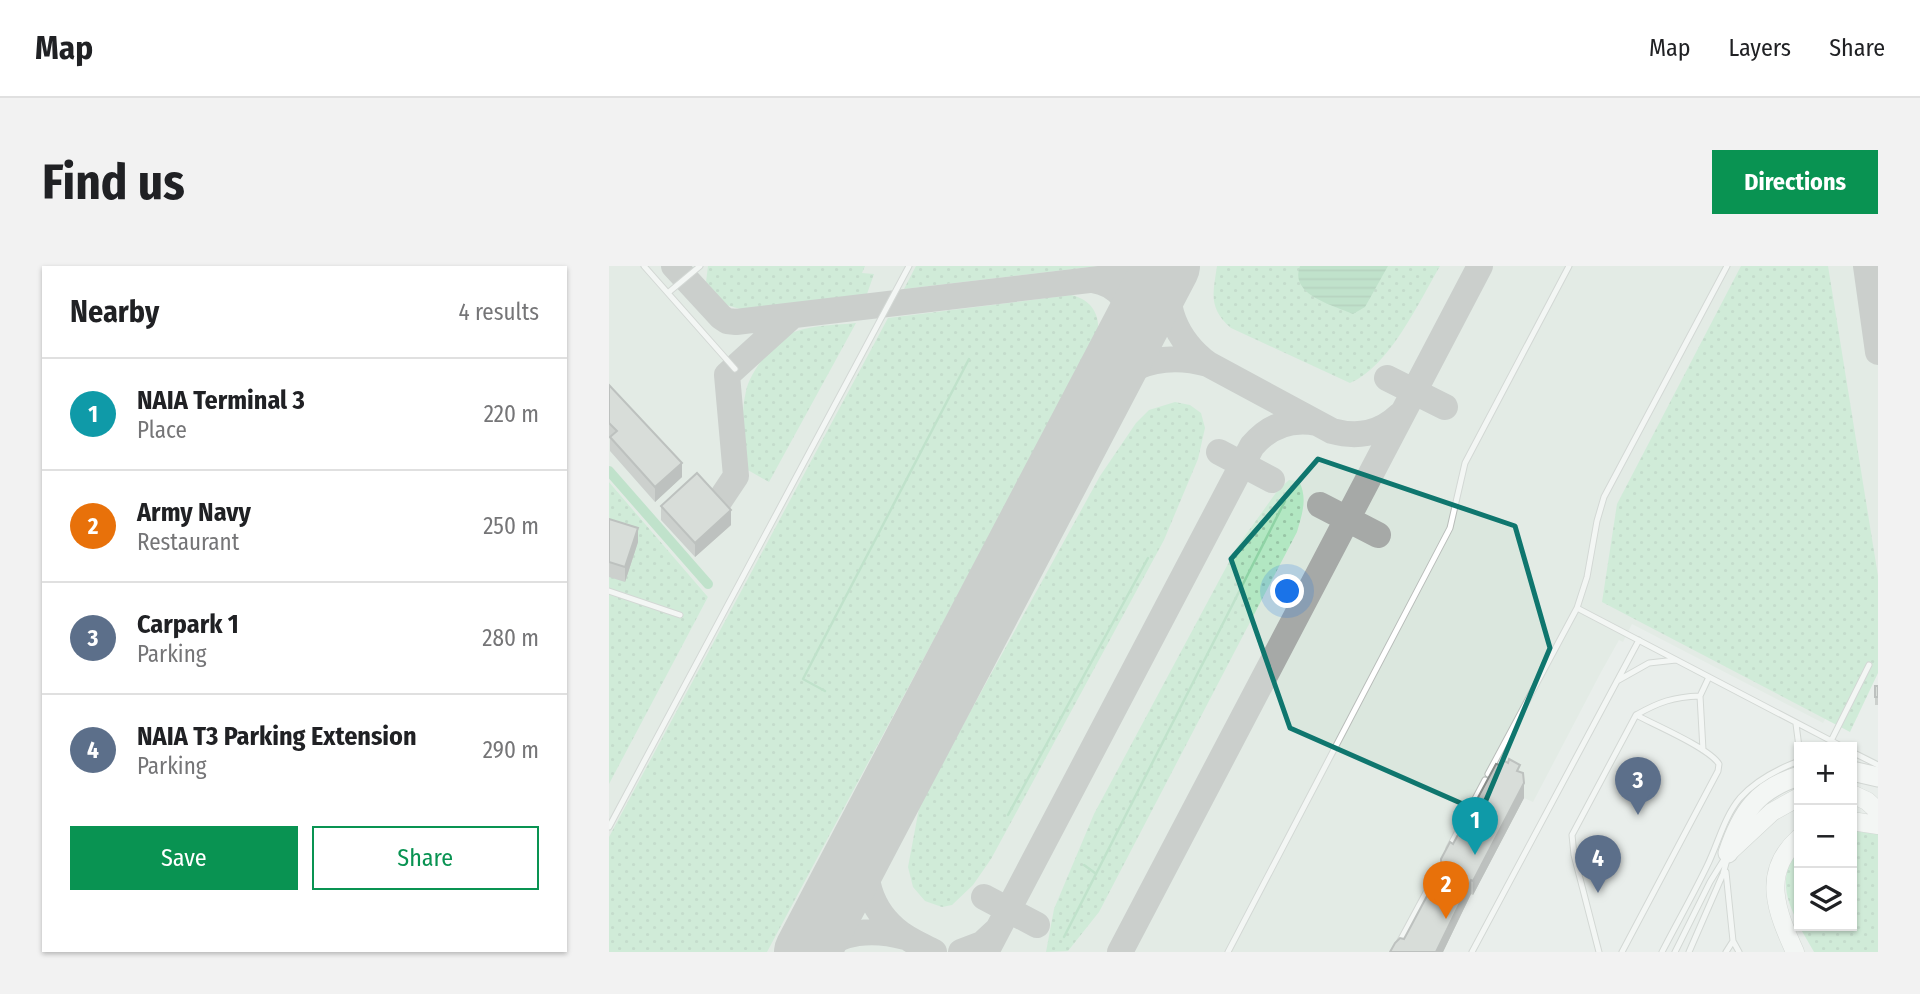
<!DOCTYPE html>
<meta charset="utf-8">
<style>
body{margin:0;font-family:"Fira Sans Condensed",sans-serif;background:#f2f2f2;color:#202124}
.controls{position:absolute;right:21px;bottom:21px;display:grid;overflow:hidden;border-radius:0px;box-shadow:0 2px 5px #0004}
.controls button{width:63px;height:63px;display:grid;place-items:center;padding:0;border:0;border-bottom:2px solid #e0e0e0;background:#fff;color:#202124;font:35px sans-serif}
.you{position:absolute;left:679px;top:326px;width:24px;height:24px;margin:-18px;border:5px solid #fff;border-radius:50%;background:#1a73e8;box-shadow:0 0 0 10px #1a73e833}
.badge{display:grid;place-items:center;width:46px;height:46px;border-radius:50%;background:#099352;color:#fff;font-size:23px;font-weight:700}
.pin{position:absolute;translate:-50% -58px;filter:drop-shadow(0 2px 4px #0008)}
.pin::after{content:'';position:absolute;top:37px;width:24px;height:21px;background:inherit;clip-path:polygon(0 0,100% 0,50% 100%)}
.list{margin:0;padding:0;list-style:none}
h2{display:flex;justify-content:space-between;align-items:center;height:91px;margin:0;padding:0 28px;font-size:30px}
h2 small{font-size:23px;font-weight:400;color:#757577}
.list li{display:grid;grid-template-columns:46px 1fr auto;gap:21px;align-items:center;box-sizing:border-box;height:112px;padding:0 28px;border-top:2px solid #e0e0e0}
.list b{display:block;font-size:26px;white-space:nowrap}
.list p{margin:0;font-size:23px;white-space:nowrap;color:#757577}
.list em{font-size:23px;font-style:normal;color:#757577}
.actions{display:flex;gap:14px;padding:21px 28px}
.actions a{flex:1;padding:16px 0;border:2px solid #099352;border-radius:0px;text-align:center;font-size:24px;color:#099352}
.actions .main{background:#099352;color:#fff}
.icon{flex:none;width:38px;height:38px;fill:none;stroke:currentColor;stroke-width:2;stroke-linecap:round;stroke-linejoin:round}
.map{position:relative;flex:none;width:1269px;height:686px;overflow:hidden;border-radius:0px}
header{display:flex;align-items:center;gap:42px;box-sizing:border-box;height:98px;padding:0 35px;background:#fff;border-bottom:2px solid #e0e0e0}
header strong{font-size:33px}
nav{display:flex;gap:38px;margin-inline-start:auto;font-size:24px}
.intro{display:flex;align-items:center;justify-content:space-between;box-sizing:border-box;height:168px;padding:0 42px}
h1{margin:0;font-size:49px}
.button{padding:18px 32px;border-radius:0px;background:#099352;color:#fff;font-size:24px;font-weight:700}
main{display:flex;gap:42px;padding:0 42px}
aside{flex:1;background:#fff;border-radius:0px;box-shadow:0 2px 5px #0004}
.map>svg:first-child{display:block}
</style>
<header>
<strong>Map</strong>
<nav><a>Map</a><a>Layers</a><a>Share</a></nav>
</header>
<div class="intro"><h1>Find us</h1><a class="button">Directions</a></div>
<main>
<aside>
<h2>Nearby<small>4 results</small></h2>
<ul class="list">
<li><span class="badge" style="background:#0f9aa8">1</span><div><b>NAIA Terminal 3</b><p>Place</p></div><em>220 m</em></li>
<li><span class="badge" style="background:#e8710a">2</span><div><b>Army Navy</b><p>Restaurant</p></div><em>250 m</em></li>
<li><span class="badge" style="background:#5c6f8a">3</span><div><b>Carpark 1</b><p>Parking</p></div><em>280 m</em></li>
<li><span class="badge" style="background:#5c6f8a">4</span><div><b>NAIA T3 Parking Extension</b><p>Parking</p></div><em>290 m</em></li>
</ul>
<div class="actions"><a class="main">Save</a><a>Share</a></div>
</aside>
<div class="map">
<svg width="1269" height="686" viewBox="0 0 1269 686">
<defs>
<pattern id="grass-dots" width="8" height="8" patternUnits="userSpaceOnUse" patternTransform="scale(1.75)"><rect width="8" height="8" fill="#b2e7c2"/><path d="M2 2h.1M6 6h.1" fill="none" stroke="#98c5a6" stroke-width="1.8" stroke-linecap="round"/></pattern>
<pattern id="water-rules" width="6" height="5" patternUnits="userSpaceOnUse" patternTransform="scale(1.75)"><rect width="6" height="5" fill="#8fd3a5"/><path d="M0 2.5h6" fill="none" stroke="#7ab48d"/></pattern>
</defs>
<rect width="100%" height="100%" fill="#e9eeeb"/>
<path fill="#dbe7de" d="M0 0H1269V379L1260 377 1214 457 1023 358 1014 376 1010 374 991 408 924 536 915 532 864 629 861 628 834 686H0V516L99 331 0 216Z"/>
<path fill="url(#grass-dots)" d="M99 0H256L253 7 265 8 258 28 135 44 117 39 97 16Z
M307 0H489L295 23Z
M608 0H831C810 36 780 101 741 117L622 62C599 42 604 27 608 0Z
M1132 0H1219L1269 310V407L1241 466 993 336 1008 238Z
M462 29C481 33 491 47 489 66L158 686H0V571L279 52Z
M247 57 160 216 130 199C136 175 131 149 137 125 141 105 168 70 188 65 206 59 228 59 247 57Z
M566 136 581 139 592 147 596 162 589 193 555 274 382 593 364 619 343 639 333 641 316 635 304 621 299 601 311 537 491 210 527 157 540 144Z
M680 214 690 215C699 233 693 248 688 266L490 646 459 685 437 686 445 643 485 548 628 281 669 224Z
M0 216 99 331 0 518Z
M1243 560 1269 565V686H1205L1190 660H1243Z
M1190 581V659C1175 630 1170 609 1190 581Z"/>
<path fill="url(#water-rules)" d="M691 0H779L756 41 744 48C724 39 680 29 691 0Z"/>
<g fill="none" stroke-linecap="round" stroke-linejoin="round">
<path stroke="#8fd3a5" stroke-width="2.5" d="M216 425 194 413 360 93
M399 549 539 292
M475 599 486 607
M455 671 676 235"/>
<path stroke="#8fd3a5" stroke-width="10" d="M0 205 99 318"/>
<path stroke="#a6a9a7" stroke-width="26" d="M65 0 112 51 118 55 127 56 540 7 555 0
M562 0C552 39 567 74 599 98L723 165C749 172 771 168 791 149
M1257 0 1269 86
M483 14C511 18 527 41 522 68
M778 112 836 141
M494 125C523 95 559 87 599 98
M610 186 663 214
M111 234 127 210 118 109 183 50
M711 239 769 269
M262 566C251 601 257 638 286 663 297 673 312 679 325 686
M375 631 428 659
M205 686C233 665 263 662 296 671
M352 686 373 678 387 665
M377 686 643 180C660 160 682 152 708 157
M511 686 871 0"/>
<path stroke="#a6a9a7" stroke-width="66" d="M198 686 558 0"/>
<defs>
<path id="lane" d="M35 0 126 103
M60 26 91 0
M0 325 71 349
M968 342 1234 481
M1008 415 1040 397 1067 394
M1187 458 1190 481
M1222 475 1260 399
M1094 484 1091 430 1100 411
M1243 486 1269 499
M879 508 968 342 978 311 988 255 995 231 1118 0
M0 561 300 0
M840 582 876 514
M1117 606 1124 675 1130 686
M619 686 841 262 856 197 960 0
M785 686 827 608
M863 686 1030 374
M990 686 965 589 963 569 1027 449C1050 436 1064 431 1091 430
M1013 686 1109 505 1110 498C1100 482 1046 459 1027 449
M1053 686C1068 657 1084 629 1098 600 1109 578 1115 551 1131 532 1147 514 1169 503 1190 495
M1066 686 1101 616 1117 590
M1080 686 1114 608 1119 590
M1117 686 1124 675"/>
<path id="primary" d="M1243 528 1258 535 1269 545
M1243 555 1269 559
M1119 587 1163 546 1190 531
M1186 686C1168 646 1151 607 1190 572"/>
<path id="highway" d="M1243 505 1269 511
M1119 587C1132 547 1148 523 1190 510"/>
</defs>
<use href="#lane" stroke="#b8bcb9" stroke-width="7"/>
<use href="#primary" stroke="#b8bcb9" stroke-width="19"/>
<use href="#highway" stroke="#b8bcb9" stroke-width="21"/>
<use href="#lane" stroke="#fff" stroke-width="5"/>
<use href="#primary" stroke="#fff" stroke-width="18"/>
<use href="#highway" stroke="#fff" stroke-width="19"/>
</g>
<path fill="#a8aba9" d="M0 119 73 211 46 236 1 185V173L0 171Z
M52 240 122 259 86 291 52 254Z
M0 253 29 276 16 316 0 311Z
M1266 420H1269V439H1266Z
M911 506 915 532 864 629 862 628 834 686H781L795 673 832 603V593Z"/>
<path fill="#888b89" d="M73 197V211L46 236V221Z
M122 244V259L86 291V277Z
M29 262V276L16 316V301Z
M915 517V532L864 629V615Z
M862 614V628L834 686H827Z"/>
<path fill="#c3c7c4" stroke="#888b89" stroke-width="2" d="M0 119 73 197 46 221 1 171 8 165 0 157Z
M88 207 122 244 86 277 52 240Z
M0 253 29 262 16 301 0 296Z
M1266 420H1269V431H1266Z
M900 493 911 499 908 505 914 507 915 517 864 615 862 614 827 686H781L786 677 791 672 795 673 835 598 832 596V593L841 576 844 578 887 498 891 499 894 494 899 497Z"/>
<path d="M0 0H1269V686H0ZM709 193 906 260 941 382 872 546 681 462 622 293Z" fill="#e9eeeb" fill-opacity=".55" fill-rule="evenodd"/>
<path fill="none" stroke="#0f766e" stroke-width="5" stroke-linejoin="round" d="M709 193 906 260 941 382 872 546 681 462 622 293Z"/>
</svg>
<div class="controls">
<button>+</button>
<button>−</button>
<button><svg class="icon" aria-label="layers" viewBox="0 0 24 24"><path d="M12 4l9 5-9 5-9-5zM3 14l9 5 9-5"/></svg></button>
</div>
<div class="you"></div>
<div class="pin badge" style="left:866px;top:589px;background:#0f9aa8">1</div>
<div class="pin badge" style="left:837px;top:653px;background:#e8710a">2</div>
<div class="pin badge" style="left:1029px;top:549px;background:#5c6f8a">3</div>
<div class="pin badge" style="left:989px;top:627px;background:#5c6f8a">4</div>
</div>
</main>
